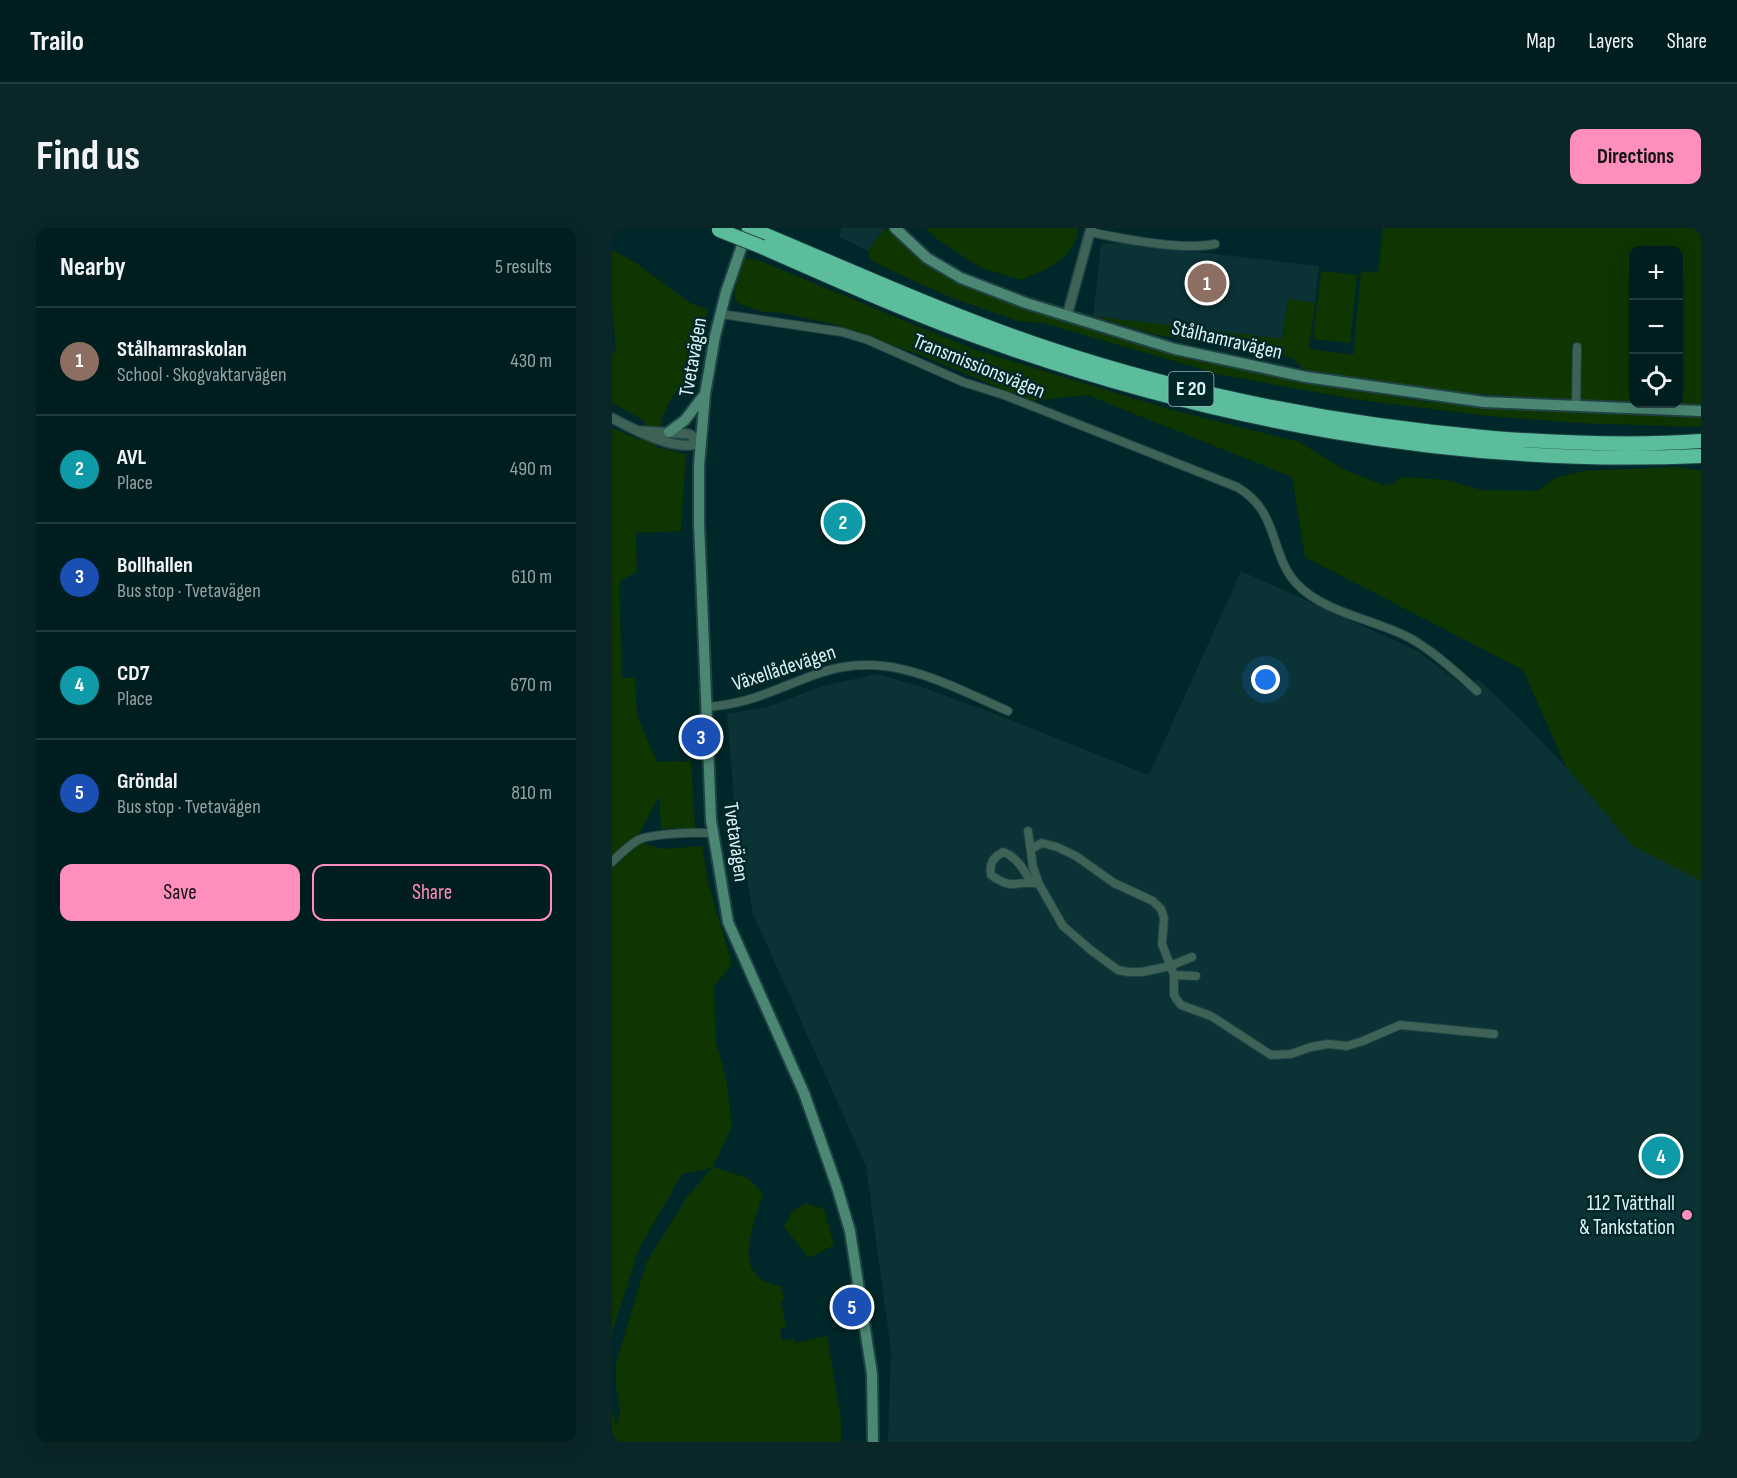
<!DOCTYPE html>
<meta charset="utf-8">
<style>
body{margin:0;font-family:"Sofia Sans Condensed",sans-serif;background:#0a2628;color:#f1f3f6}
.controls{position:absolute;right:18px;top:18px;display:grid;overflow:hidden;border-radius:12px;box-shadow:0 6px 24px #0002}
.controls button{width:54px;height:54px;display:grid;place-items:center;padding:0;border:0;border-bottom:2px solid #223b3d;background:#001d1f;color:#f1f3f6;font:30px sans-serif}
.you{position:absolute;left:654px;top:452px;width:21px;height:21px;margin:-15px;border:4px solid #fff;border-radius:50%;background:#1a73e8;box-shadow:0 0 0 9px #1a73e833}
.badge{display:grid;place-items:center;width:39px;height:39px;border-radius:50%;background:#fe8ebb;color:#fff;font-size:20px;font-weight:700}
.pin{position:absolute;translate:-50% -50%;border:3px solid #fff;box-shadow:0 2px 6px #0006}
.list{margin:0;padding:0;list-style:none}
h2{display:flex;justify-content:space-between;align-items:center;height:78px;margin:0;padding:0 24px;font-size:26px}
h2 small{font-size:20px;font-weight:400;color:#95a2a4}
.list li{display:grid;grid-template-columns:39px 1fr auto;gap:18px;align-items:center;box-sizing:border-box;height:108px;padding:0 24px;border-top:2px solid #223b3d}
.list b{display:block;font-size:22px;white-space:nowrap}
.list p{margin:0;font-size:20px;white-space:nowrap;color:#95a2a4}
.list em{font-size:20px;font-style:normal;color:#95a2a4}
.actions{display:flex;gap:12px;padding:18px 24px}
.actions a{flex:1;padding:14px 0;border:2px solid #fe8ebb;border-radius:12px;text-align:center;font-size:21px;color:#fe8ebb}
.actions .main{background:#fe8ebb;color:#111}
.icon{flex:none;width:33px;height:33px;fill:none;stroke:currentColor;stroke-width:2;stroke-linecap:round;stroke-linejoin:round}
.map{position:relative;flex:none;width:1089px;height:1214px;overflow:hidden;border-radius:12px}
header{display:flex;align-items:center;gap:36px;box-sizing:border-box;height:84px;padding:0 30px;background:#001d1f;border-bottom:2px solid #223b3d}
header strong{font-size:28px}
nav{display:flex;gap:33px;margin-inline-start:auto;font-size:21px}
.intro{display:flex;align-items:center;justify-content:space-between;box-sizing:border-box;height:144px;padding:0 36px}
h1{margin:0;font-size:42px}
.button{padding:15px 27px;border-radius:12px;background:#fe8ebb;color:#111;font-size:21px;font-weight:700}
main{display:flex;gap:36px;padding:0 36px}
aside{flex:1;background:#001d1f;border-radius:12px;box-shadow:0 6px 24px #0002}
.map>svg:first-child{display:block}
</style>
<header>
<strong>Trailo</strong>
<nav><a>Map</a><a>Layers</a><a>Share</a></nav>
</header>
<div class="intro"><h1>Find us</h1><a class="button">Directions</a></div>
<main>
<aside>
<h2>Nearby<small>5 results</small></h2>
<ul class="list">
<li><span class="badge" style="background:#8d6e63">1</span><div><b>Stålhamraskolan</b><p>School · Skogvaktarvägen</p></div><em>430 m</em></li>
<li><span class="badge" style="background:#0f9aa8">2</span><div><b>AVL</b><p>Place</p></div><em>490 m</em></li>
<li><span class="badge" style="background:#1a4fb4">3</span><div><b>Bollhallen</b><p>Bus stop · Tvetavägen</p></div><em>610 m</em></li>
<li><span class="badge" style="background:#0f9aa8">4</span><div><b>CD7</b><p>Place</p></div><em>670 m</em></li>
<li><span class="badge" style="background:#1a4fb4">5</span><div><b>Gröndal</b><p>Bus stop · Tvetavägen</p></div><em>810 m</em></li>
</ul>
<div class="actions"><a class="main">Save</a><a>Share</a></div>
</aside>
<div class="map">
<svg width="1089" height="1214" viewBox="0 0 1089 1214">
<rect width="100%" height="100%" fill="#002729"/>
<path fill="#0b3234" d="M229 0H273L256 23 228 9Z
M509 15 707 38 703 75 676 71 670 112 481 88 489 16Z
M629 343 806 423 855 461 866 451 909 492 954 539 1047 587 1089 611V1214H276L279 1123 254 938 141 686 122 573 115 486 155 479 211 458 265 446 307 458 381 485 537 547Z"/>
<path fill="#0f3500" d="M273 0 313 34 563 125 611 137 693 155 817 174 963 184 1089 188V199L966 195 877 188 747 172 610 147 431 95 407 93 340 70 272 39 259 32 256 23Z
M314 0H467C461 33 436 40 409 52L369 40 324 10Z
M771 0H1089V178L1032 176H1066V22H1022L1021 175 829 164 746 153 693 143 681 130 545 107 481 88 670 111 676 71 703 75 697 121 741 127 749 43 766 45Z
M0 22 24 35 78 75 96 82 77 151 62 166 51 187 44 219 74 226 69 303 24 305 25 344 7 353 10 450H23L25 487 45 534 79 533 83 600 49 601 47 569 23 613 51 621 90 618 96 654 120 736 102 758 104 814 114 850 120 898 101 939 136 950 151 966C141 999 117 1051 169 1058L172 1071 169 1073 174 1099 168 1101 170 1113 182 1110 183 1115 215 1108 229 1192V1214H0V1182L4 1199 8 1183 4 1158V1136L34 1035 75 969 100 940 70 946 27 1021 1 1101 0 1109V200L28 212 33 193 0 175V127L4 120 0 82Z
M132 29 151 34 363 122 560 182 687 214 731 241 771 257 781 256 789 249 835 252 869 262 925 263 943 250 971 243 1064 239 1089 243V653L1021 618 953 537 911 442 693 329 680 249 475 167 419 173 316 130 225 97 170 85 151 84 128 76 124 73 122 66Z
M709 43 745 47 738 115 701 111Z
M194 975 212 981 222 1017 197 1030 172 999 179 985Z"/>
<g fill="none" stroke-linecap="round" stroke-linejoin="round">
<defs>
<path id="minor" d="M478 4C511 11 572 23 603 16
M109 86 230 104 256 112 351 154 392 167 625 259C668 284 657 325 684 355 709 383 759 391 792 407 817 419 844 444 865 463
M964 178 965 119
M94 479C141 476 166 459 208 445 276 421 334 456 396 483
M416 603 421 639 427 656 451 698 480 723 506 742 516 744H530L558 738 580 729
M419 621 430 615 445 619 464 628 502 655 541 673 549 681 552 690 550 716 562 747V767L565 772 569 777 599 788 659 827 679 826 699 819 716 816 735 818 751 813 788 797 882 806
M0 634C8 626 16 618 26 612 38 606 88 603 102 606
M419 654C411 641 405 629 391 624 381 630 377 635 379 647 404 665 405 650 427 656
M562 747 584 748"/>
<path id="tertiary" d="M455 88 479 0
M0 190C21 201 66 226 89 214L77 206 28 203"/>
<path id="secondary" d="M283 0 315 30 349 50 414 75 563 121 694 149 872 174 1089 183
M134 6 114 64 103 108 93 166 87 238V295L99 592 116 694 192 865 225 959 238 1003 260 1146 261 1214
M57 204 73 192 93 166"/>
<path id="motorway" d="M137 0C236 41 333 86 435 120 579 168 730 197 881 210 950 215 1020 218 1089 213
M150 19C221 50 293 83 366 109 595 192 844 239 1089 228"/>
</defs>
<use href="#minor" stroke="#1f4345" stroke-width="10"/>
<use href="#tertiary" stroke="#1f4345" stroke-width="12"/>
<use href="#secondary" stroke="#1f4345" stroke-width="14"/>
<use href="#motorway" stroke="#1f4345" stroke-width="16"/>
<use href="#minor" stroke="#3e6255" stroke-width="8"/>
<use href="#tertiary" stroke="#3e6255" stroke-width="9"/>
<use href="#secondary" stroke="#4b8772" stroke-width="10"/>
<use href="#motorway" stroke="#5cbd9d" stroke-width="14"/>
<defs>
<path id="motorway-bridge" d="M107 2 150 19"/>
</defs>
<use href="#motorway-bridge" stroke="#1f4345" stroke-width="16" stroke-linecap="butt"/>
<use href="#motorway-bridge" stroke="#5cbd9d" stroke-width="14"/>
</g>
<circle fill="#fe8ebb" stroke="#002729" stroke-width="2" cx="1075" cy="987" r="6"/>
<g text-anchor="middle" dominant-baseline="central" stroke-width="5" stroke-linejoin="round" paint-order="stroke">
<rect fill="#002729" stroke="#9bb5b6" stroke-width="1.5" x="556.5" y="144" width="45" height="34" rx="4.5"/>
<g font-size="20" font-weight="bold" fill="#def2f3">
<text x="579" y="161">E 20</text>
</g>
<g font-size="21" fill="#def2f3" stroke="#002729">
<text transform="translate(615 112) rotate(13)">Stålhamravägen</text>
<text transform="translate(81 129) rotate(-80)">Tvetavägen</text>
<text transform="translate(367 138) rotate(22)">Transmissionsvägen</text>
<text transform="translate(172 440) rotate(-18)">Växellådevägen</text>
<text transform="translate(124 614) rotate(82)">Tvetavägen</text>
</g>
<g font-size="21" fill="#def2f3" stroke="#002729" text-anchor="end">
<text x="1063" y="975">112 Tvätthall<tspan x="1063" dy="24">&amp; Tankstation</tspan></text>
</g>
</g>
</svg>
<div class="controls">
<button>+</button>
<button>−</button>
<button><svg class="icon" aria-label="locate" viewBox="0 0 24 24"><circle cx="12" cy="12" r="6"/><path d="M12 2v4M12 18v4M2 12h4M18 12h4"/></svg></button>
</div>
<div class="you"></div>
<div class="pin badge" style="left:595px;top:55px;background:#8d6e63">1</div>
<div class="pin badge" style="left:231px;top:294px;background:#0f9aa8">2</div>
<div class="pin badge" style="left:89px;top:509px;background:#1a4fb4">3</div>
<div class="pin badge" style="left:1049px;top:928px;background:#0f9aa8">4</div>
<div class="pin badge" style="left:240px;top:1079px;background:#1a4fb4">5</div>
</div>
</main>
